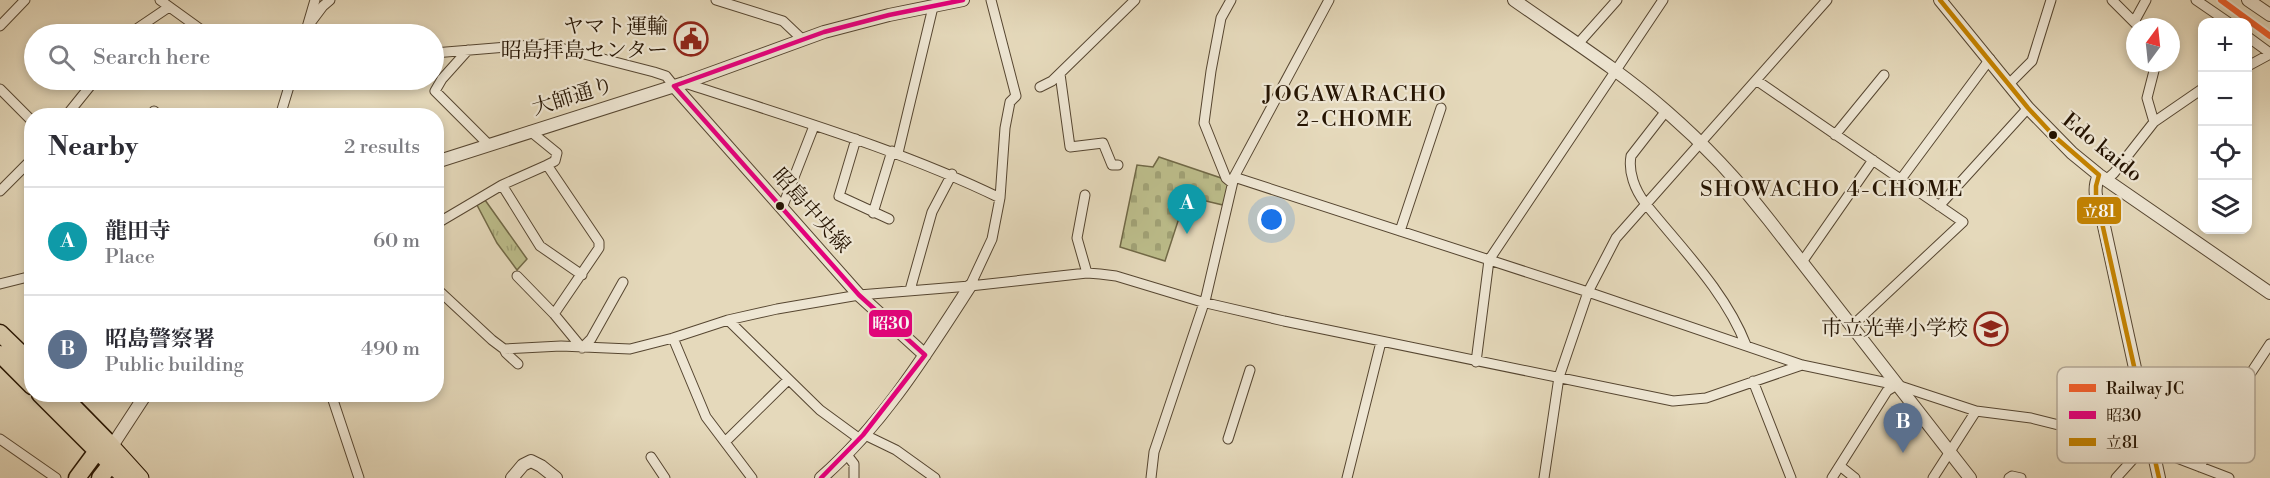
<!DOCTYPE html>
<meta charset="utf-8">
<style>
body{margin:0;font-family:"Libre Bodoni","Noto Serif JP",serif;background:#f2f2f3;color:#2b2b33}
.controls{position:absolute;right:18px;top:18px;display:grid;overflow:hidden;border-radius:12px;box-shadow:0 3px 9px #0003}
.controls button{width:54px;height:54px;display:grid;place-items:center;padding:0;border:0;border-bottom:2px solid #e1e1e2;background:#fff;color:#2b2b33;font:30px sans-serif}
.compass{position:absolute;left:2126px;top:18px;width:54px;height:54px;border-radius:50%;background:#fff;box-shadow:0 3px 9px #0003;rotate:15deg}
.you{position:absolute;left:1272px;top:220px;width:21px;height:21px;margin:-15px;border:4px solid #fff;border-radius:50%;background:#1a73e8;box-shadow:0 0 0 9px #1a73e833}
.badge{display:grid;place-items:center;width:39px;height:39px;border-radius:50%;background:#1a73e8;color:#fff;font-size:20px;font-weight:700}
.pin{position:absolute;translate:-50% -50px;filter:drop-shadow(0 2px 3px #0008)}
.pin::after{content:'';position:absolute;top:32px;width:21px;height:18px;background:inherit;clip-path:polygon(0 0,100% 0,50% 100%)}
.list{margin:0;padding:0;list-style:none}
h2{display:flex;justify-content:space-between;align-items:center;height:78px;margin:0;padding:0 24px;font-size:26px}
h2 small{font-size:20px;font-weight:400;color:#7c7c81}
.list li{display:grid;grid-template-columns:39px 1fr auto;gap:18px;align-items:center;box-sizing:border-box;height:108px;padding:0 24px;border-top:2px solid #e1e1e2}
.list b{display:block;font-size:22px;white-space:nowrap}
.list p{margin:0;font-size:20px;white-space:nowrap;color:#7c7c81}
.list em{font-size:20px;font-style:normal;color:#7c7c81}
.icon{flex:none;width:33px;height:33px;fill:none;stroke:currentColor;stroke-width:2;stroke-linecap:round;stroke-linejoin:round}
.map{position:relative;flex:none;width:2270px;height:478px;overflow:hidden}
.search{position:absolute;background:#fff;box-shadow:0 3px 9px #0003;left:24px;top:24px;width:420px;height:66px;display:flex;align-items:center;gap:15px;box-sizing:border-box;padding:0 21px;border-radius:33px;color:#7c7c81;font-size:22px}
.panel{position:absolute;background:#fff;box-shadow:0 3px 9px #0003;left:24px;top:108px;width:420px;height:294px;border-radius:24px}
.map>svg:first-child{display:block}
</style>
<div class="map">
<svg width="2270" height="478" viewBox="0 0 2270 478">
<defs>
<pattern id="cemetery-stones" width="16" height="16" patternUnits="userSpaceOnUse" patternTransform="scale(1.5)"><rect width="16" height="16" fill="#bcbd8b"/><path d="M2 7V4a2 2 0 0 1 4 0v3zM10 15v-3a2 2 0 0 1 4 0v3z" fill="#a1a276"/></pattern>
<pattern id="park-tufts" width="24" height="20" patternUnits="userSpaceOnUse" patternTransform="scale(1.5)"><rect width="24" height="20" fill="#bcbd8b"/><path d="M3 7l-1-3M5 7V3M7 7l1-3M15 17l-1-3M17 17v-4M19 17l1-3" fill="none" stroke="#a1a276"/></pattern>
</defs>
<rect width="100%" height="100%" fill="#e5d9bb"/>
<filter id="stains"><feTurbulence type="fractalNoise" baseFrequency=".00333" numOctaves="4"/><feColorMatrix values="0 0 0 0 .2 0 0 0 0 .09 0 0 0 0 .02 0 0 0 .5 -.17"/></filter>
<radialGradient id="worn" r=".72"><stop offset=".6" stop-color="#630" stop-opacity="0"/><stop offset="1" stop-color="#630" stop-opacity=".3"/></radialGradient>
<path fill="url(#cemetery-stones)" stroke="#716947" stroke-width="1.5" d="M1159 157 1224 179 1230 187 1223 205 1206 201 1195 203 1190 220 1179 218 1165 261 1120 247 1137 165 1153 167Z"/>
<path fill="url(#park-tufts)" stroke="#716947" stroke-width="1.5" d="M485 200 527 259 517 270 497 243 477 205Z"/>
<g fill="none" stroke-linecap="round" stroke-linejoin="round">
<defs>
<path id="minor" d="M160 0 207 34
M716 0 783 21 803 40
M1231 0 1221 18 1211 71 1204 123 1226 178 1232 183
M2112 0 2139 27
M2196 0 2228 22
M311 22 323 6 330 0
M2134 22 2146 0
M0 26 25 0
M131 34 135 30 169 7
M305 34 315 0
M324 34 343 32 354 34
M2248 37 2270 53
M1577 45 1617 0
M468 50 442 79 435 91 488 144
M434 53 545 44 654 72 666 76 674 86
M2248 66 2270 54
M1060 74 1070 147 1103 143 1112 165H1118
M1756 80 1963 222 1852 326
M685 83C791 118 899 149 1000 198
M2009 84 2032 61 2051 0
M1040 87 1052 81 1135 0
M0 89 32 121
M154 111 159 116
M1666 111 1631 156C1628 172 1635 190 1645 203 1681 248 1725 291 1746 345
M66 116 95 80
M280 116 291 80
M2154 122 2147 98 2156 63
M530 131 557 153 555 161 547 165 599 242V248L554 314 582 348
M1835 135 1884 75
M856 139 839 196 889 219
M898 153 933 7
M1234 177 1588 292 1802 365 1897 385 1976 411 2031 418 2151 448 2229 478
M1901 179 1990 59
M2106 180 2114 173 2154 122 2202 89
M502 185 540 246 582 275
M0 191 32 159
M1085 195 1077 238 1087 273
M1939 206 2028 108
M782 208 814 126
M873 213 892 151
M436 224 502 185 547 165
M1400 231 1441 108
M1802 262 1873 160
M517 276 554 314
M0 284 32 276
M970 286 992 239 1000 198 1005 128 1010 102 1016 96 991 0
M436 288 492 340 504 349 561 346 630 349 673 338 728 320 777 309 859 295 970 286 1087 273 1100 274 1116 276 1202 302 1284 321 1673 401 1706 398 1802 365
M910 290 932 212 952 174
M728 320 820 410 861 440
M673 338 706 417 752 478
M582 348 591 339 623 282
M504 349 506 353 518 364
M1476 362 1489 260 1663 0
M1753 381 1791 478
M331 394 359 478
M865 435 896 450 935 478
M0 439 56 478
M1228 439 1250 370
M725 442 788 380
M847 455 854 464V478
M651 457 665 478
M1840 466 1855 478
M2200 467 2229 406 2270 344
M1151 478 1154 452 1206 297 1234 177 1329 0
M1347 478 1381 342
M1544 478 1559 377 1588 292 1616 238 1827 0
M1832 478 1887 391 1897 385
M1933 478 1976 411
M2009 478 2012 476 2021 478
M2116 478 2144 447"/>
<path id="tertiary" d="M1514 0C1565 36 1619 70 1666 111 1704 144 1738 180 1769 220L1970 478
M1940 0 2028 108 2072 153 2099 175 2270 293
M2248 0 2270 15
M674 86 859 295 925 355
M436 162 684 83 824 32 889 15 963 0
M2099 175C2092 190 2097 201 2102 217L2159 478
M112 446 146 394
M512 478 523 465 531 461 541 466 556 478
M821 478C882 425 926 354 970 286"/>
<path id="primary" d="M112 446 141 478
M103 457 125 478"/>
<path id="trunk" d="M0 333 32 364
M0 354 32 386
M40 394 97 451
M61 394 112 446 111 464 100 478
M77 478 97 451"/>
</defs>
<use href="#minor" stroke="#564631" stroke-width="11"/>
<use href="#tertiary" stroke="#564631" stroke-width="14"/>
<use href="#primary" stroke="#261503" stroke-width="17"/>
<use href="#trunk" stroke="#261503" stroke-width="19"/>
<use href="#minor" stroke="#eee6d3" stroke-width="9"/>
<use href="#tertiary" stroke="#eee6d3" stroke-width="12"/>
<use href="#primary" stroke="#e5d9bb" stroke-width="15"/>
<use href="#trunk" stroke="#e5d9bb" stroke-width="16"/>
<defs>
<path id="bus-1" d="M821 478 863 435 925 355 859 295 674 86 824 32 889 15 963 0"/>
<path id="bus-2" d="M1940 0 2028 108 2054 136 2099 175 2096 186V196L2159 478"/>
</defs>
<use href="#bus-1" stroke="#eee6d3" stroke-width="9"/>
<use href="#bus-2" stroke="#eee6d3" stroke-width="9"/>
<use href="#bus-1" stroke="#e5007d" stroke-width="4.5"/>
<use href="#bus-2" stroke="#c38201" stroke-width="4.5"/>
<defs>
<path id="rail-1" d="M2221 0 2270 36"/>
</defs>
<use href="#rail-1" stroke="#eee6d3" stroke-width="10"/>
<use href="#rail-1" stroke="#f3602c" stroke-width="6"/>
</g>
<defs>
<symbol id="civic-ring" viewBox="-11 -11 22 22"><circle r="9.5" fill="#eee6d3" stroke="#8f2418" stroke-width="1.5"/><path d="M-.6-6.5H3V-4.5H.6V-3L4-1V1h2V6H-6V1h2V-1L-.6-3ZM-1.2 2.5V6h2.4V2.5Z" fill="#8f2418"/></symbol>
<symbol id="school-ring" viewBox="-11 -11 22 22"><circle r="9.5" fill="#eee6d3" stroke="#8f2418" stroke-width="1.5"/><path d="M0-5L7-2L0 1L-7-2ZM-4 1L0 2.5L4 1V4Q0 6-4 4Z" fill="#8f2418"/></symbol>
</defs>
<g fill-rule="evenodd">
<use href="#civic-ring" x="672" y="20" width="38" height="38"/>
<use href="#school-ring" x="1972" y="310" width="38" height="38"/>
</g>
<g fill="#261503" stroke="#eee6d3" stroke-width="2">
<circle cx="2053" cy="135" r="5"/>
<circle cx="780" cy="206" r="5"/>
</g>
<g text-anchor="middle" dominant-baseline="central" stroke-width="4.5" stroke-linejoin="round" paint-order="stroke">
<g font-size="21" fill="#261503" stroke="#eee6d3" text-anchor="end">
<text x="668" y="27">ヤマト運輸<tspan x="668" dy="24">昭島拝島センター</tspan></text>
<text x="1968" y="329">市立光華小学校</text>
</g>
<g font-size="21" fill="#261503" stroke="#eee6d3">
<text transform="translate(573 97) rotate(-17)">大師通り</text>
<text transform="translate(2102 148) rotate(39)">Edo kaido</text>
<text transform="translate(811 211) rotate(48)">昭島中央線</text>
</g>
<g font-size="22" letter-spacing="1.5" fill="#261503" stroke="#eee6d3">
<text x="1355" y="94">JOGAWARACHO<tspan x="1355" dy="25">2-CHOME</tspan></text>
<text x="1832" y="189">SHOWACHO 4-CHOME</text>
</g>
</g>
<rect x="2057" y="367" width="198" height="96" rx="9" fill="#eee6d3" stroke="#b2a795" stroke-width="1.5"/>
<rect x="2069" y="384" width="27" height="8" fill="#f3602c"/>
<rect x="2069" y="411" width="27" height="8" fill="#e5007d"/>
<rect x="2069" y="438" width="27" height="8" fill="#c38201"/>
<g font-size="16" fill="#261503">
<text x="2106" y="394">Railway JC</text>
<text x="2106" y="421">昭30</text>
<text x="2106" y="448">立81</text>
</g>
<g stroke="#eee6d3" stroke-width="2">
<rect x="2076" y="196" width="46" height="29" rx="6" fill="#c38201"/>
<rect x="868" y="309" width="45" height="29" rx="6" fill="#e5007d"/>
</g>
<g font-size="16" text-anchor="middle" font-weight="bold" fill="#fff">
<text x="2099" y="217">立81</text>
<text x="891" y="329">昭30</text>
</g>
<rect width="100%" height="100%" filter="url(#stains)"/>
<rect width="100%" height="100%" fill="url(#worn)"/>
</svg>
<div class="controls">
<button>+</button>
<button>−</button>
<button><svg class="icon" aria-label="locate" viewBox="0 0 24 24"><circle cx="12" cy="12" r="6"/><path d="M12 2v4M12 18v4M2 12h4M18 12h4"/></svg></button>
<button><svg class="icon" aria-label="layers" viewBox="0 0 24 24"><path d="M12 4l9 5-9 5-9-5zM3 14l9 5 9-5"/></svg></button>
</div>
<svg class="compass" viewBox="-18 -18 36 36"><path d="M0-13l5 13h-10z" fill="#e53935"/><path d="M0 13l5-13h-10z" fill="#7c7c81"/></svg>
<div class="you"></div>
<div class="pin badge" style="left:1187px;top:234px;background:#0f9aa8">A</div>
<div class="pin badge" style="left:1903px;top:453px;background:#5c6f8a">B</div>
<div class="search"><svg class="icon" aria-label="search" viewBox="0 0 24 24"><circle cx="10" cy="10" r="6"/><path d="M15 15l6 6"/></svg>Search here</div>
<section class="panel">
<h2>Nearby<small>2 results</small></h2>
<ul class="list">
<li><span class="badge" style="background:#0f9aa8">A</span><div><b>龍田寺</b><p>Place</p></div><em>60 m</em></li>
<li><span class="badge" style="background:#5c6f8a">B</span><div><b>昭島警察署</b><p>Public building</p></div><em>490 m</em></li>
</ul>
</section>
</div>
